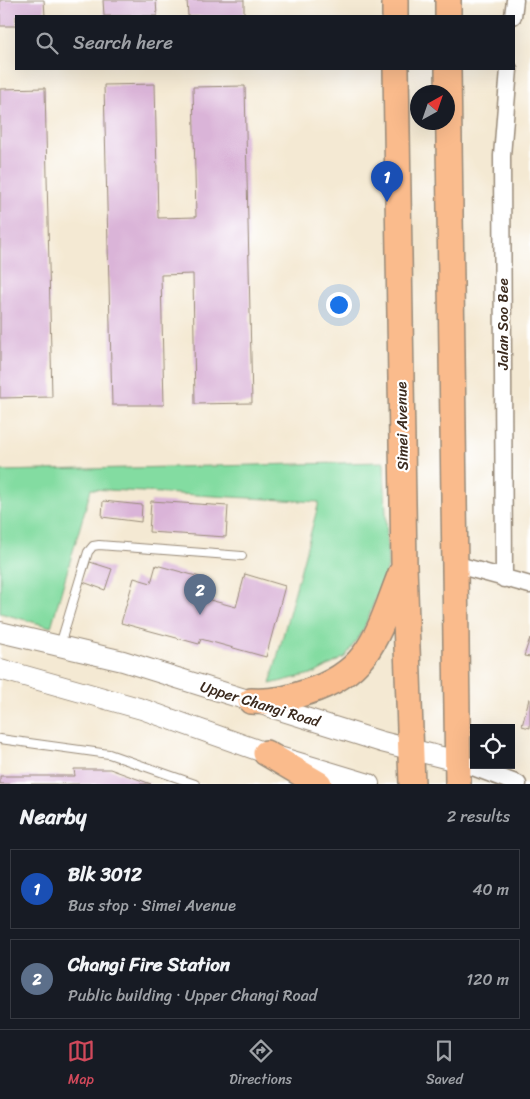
<!DOCTYPE html>
<meta charset="utf-8">
<style>
body{margin:0;font-family:Sriracha,sans-serif;background:#20242c;color:#f1f3f6}
.controls{position:absolute;right:15px;bottom:15px;display:grid;overflow:hidden;border-radius:0px;box-shadow:0 5px 20px #0002}
.controls button{width:45px;height:45px;display:grid;place-items:center;padding:0;border:0;border-bottom:1px solid #363941;background:#171b24;color:#f1f3f6;font:25px sans-serif}
.compass{position:absolute;left:410px;top:85px;width:45px;height:45px;border-radius:50%;background:#171b24;box-shadow:0 5px 20px #0002;rotate:40deg}
.you{position:absolute;left:338px;top:304px;width:18px;height:18px;margin:-12px;border:4px solid #fff;border-radius:50%;background:#1a73e8;box-shadow:0 0 0 8px #1a73e833}
.badge{display:grid;place-items:center;width:32px;height:32px;border-radius:50%;background:#d1495b;color:#fff;font-size:16px;font-weight:700}
.pin{position:absolute;translate:-50% -41px;filter:drop-shadow(0 1px 2px #0008)}
.pin::after{content:'';position:absolute;top:26px;width:18px;height:15px;background:inherit;clip-path:polygon(0 0,100% 0,50% 100%)}
.list{margin:0;padding:0;list-style:none}
h2{display:flex;justify-content:space-between;align-items:center;height:65px;margin:0;padding:0 20px;font-size:21px}
h2 small{font-size:16px;font-weight:400;color:#9ea1a6}
.list li{display:grid;grid-template-columns:32px 1fr auto;gap:15px;align-items:center;box-sizing:border-box;height:80px;margin:0 10px 10px;padding:0 10px;border:1px solid #363941;border-radius:0px}
.list b{display:block;font-size:19px;white-space:nowrap}
.list p{margin:0;font-size:16px;white-space:nowrap;color:#9ea1a6}
.list em{font-size:16px;font-style:normal;color:#9ea1a6}
.icon{flex:none;width:28px;height:28px;fill:none;stroke:currentColor;stroke-width:2;stroke-linecap:round;stroke-linejoin:round}
.map{position:relative;flex:none;width:530px;height:784px;overflow:hidden}
.search{position:absolute;background:#171b24;box-shadow:0 5px 20px #0002;left:15px;right:15px;top:15px;height:55px;display:flex;align-items:center;gap:12px;box-sizing:border-box;padding:0 18px;border-radius:0px;color:#9ea1a6;font-size:19px}
.sheet{height:245px;background:#171b24}
nav{display:flex;justify-content:space-around;align-items:center;box-sizing:border-box;height:70px;border-top:1px solid #363941;background:#171b24;font-size:14px;color:#9ea1a6}
nav a{display:grid;justify-items:center;gap:2px}
nav .on{color:#d1495b}
.map>svg:first-child{display:block}
</style>
<div class="map">
<svg width="530" height="784" viewBox="0 0 530 784">
<rect width="100%" height="100%" fill="#fff"/>
<filter id="ink" filterUnits="userSpaceOnUse"><feTurbulence type="fractalNoise" baseFrequency=".02" numOctaves="2"/><feDisplacementMap in="SourceGraphic" scale="10" xChannelSelector="R" yChannelSelector="G"/><feConvolveMatrix kernelMatrix="1 2 1 2 8 2 1 2 1" color-interpolation-filters="sRGB"/></filter>
<filter id="wash" filterUnits="userSpaceOnUse"><feTurbulence type="fractalNoise" baseFrequency=".0096" numOctaves="4" result="noise"/><feDisplacementMap in="SourceGraphic" scale="20" xChannelSelector="R" yChannelSelector="G"/><feGaussianBlur stdDeviation="1.12" result="paint"/><feColorMatrix in="noise" values="0 0 0 0 0 0 0 0 0 0 0 0 0 0 0 0 0 1.4 0 .05"/><feComposite in="paint" operator="in"/></filter>
<g filter="url(#wash)">
<rect width="100%" height="100%" fill="#f4e9d3"/>
<path fill="#83dca1" stroke="#5f8360" d="M384 462 388 567 363 631 345 657 315 673 270 684 319 502 91 489 51 627 0 613V471Z"/>
<g id="blocks">
<path fill="#dab4d8" d="M0 0H44L45 16H16V26H0Z
M103 0H156L157 16H104Z
M187 0H244V16H188Z
M155 84 158 218 196 217 193 87 245 86 252 403 195 404 193 274 161 275 164 405H112L104 85Z
M45 88 52 397 0 398V89Z
M103 501 142 505 141 522 102 517Z
M151 501 228 506 226 537 149 532Z
M90 562 112 569 105 590 83 582Z
M156 565 200 577 195 596 236 607 245 574 285 586 266 657 201 639 199 644 121 623 134 578 151 583Z
M530 638V657L524 656Z
M529 699H530V728L522 726Z
M74 769H110L151 784H0V776H75Z"/>
</g>
</g>
<g filter="url(#ink)">
<use href="#blocks" fill-opacity="0" stroke="#988a78" stroke-width="1"/>
<g fill="none" stroke-linecap="round" stroke-linejoin="round">
<defs>
<path id="service" d="M60 645 88 552 93 546 99 545 242 556
M0 739 109 754 195 784"/>
<path id="minor" d="M513 16 515 0
M454 564 530 585
M504 579 502 156 509 69
M457 761 518 784"/>
<path id="tertiary" d="M0 632 123 661 382 742 457 761
M0 669 142 709 266 753 369 784"/>
<path id="primary" d="M395 0V16
M448 0V16
M396 69 404 565 412 784
M448 69 458 784
M251 701C273 702 286 699 307 692 372 672 378 631 401 573
M266 753 319 784"/>
</defs>
<use href="#service" stroke="#988a78" stroke-width="10"/>
<use href="#minor" stroke="#988a78" stroke-width="19"/>
<use href="#tertiary" stroke="#988a78" stroke-width="22"/>
<use href="#primary" stroke="#988a78" stroke-width="28"/>
<use href="#service" stroke="#fff" stroke-width="8"/>
<use href="#minor" stroke="#fff" stroke-width="16"/>
<use href="#tertiary" stroke="#fff" stroke-width="20"/>
<use href="#primary" stroke="#fabb8c" stroke-width="25"/>
</g>
</g>
<g text-anchor="middle" dominant-baseline="central" stroke-width="4.5" stroke-linejoin="round" paint-order="stroke">
<g font-size="15" fill="#3b2a1e" stroke="#fff">
<text transform="translate(503 324) rotate(-90)">Jalan Soo Bee</text>
<text transform="translate(402 426) rotate(-91)">Simei Avenue</text>
<text transform="translate(260 704) rotate(17)">Upper Changi Road</text>
</g>
</g>
</svg>
<div class="controls">
<button><svg class="icon" aria-label="locate" viewBox="0 0 24 24"><circle cx="12" cy="12" r="6"/><path d="M12 2v4M12 18v4M2 12h4M18 12h4"/></svg></button>
</div>
<svg class="compass" viewBox="-18 -18 36 36"><path d="M0-13l5 13h-10z" fill="#e53935"/><path d="M0 13l5-13h-10z" fill="#9ea1a6"/></svg>
<div class="you"></div>
<div class="pin badge" style="left:387px;top:202px;background:#1a4fb4">1</div>
<div class="pin badge" style="left:200px;top:615px;background:#5c6f8a">2</div>
<div class="search"><svg class="icon" aria-label="search" viewBox="0 0 24 24"><circle cx="10" cy="10" r="6"/><path d="M15 15l6 6"/></svg>Search here</div>
</div>
<section class="sheet">
<h2>Nearby<small>2 results</small></h2>
<ul class="list">
<li><span class="badge" style="background:#1a4fb4">1</span><div><b>Blk 3012</b><p>Bus stop · Simei Avenue</p></div><em>40 m</em></li>
<li><span class="badge" style="background:#5c6f8a">2</span><div><b>Changi Fire Station</b><p>Public building · Upper Changi Road</p></div><em>120 m</em></li>
</ul>
</section>
<nav>
<a class="on"><svg class="icon" aria-label="map" viewBox="0 0 24 24"><path d="M3 6l6-2 6 2 6-2v14l-6 2-6-2-6 2zM9 4v14M15 6v14"/></svg>Map</a>
<a><svg class="icon" aria-label="directions" viewBox="0 0 24 24"><path d="M12 3l9 9-9 9-9-9zM9 14v-3h6M13 9l2 2-2 2"/></svg>Directions</a>
<a><svg class="icon" aria-label="saved" viewBox="0 0 24 24"><path d="M7 4h10v16l-5-4-5 4z"/></svg>Saved</a>
</nav>
